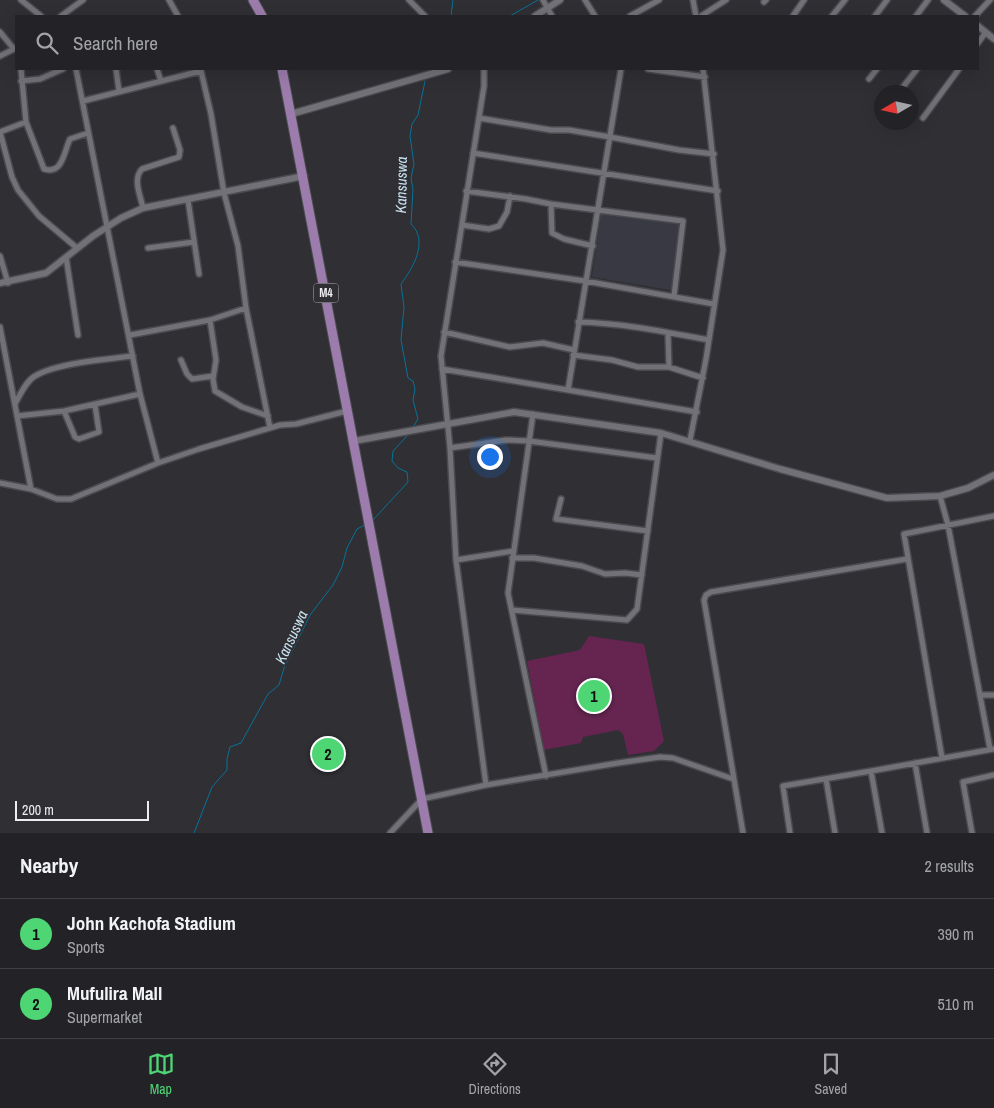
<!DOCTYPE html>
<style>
body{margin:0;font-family:"Archivo Narrow",sans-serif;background:#2b2b2f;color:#f1f3f6}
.compass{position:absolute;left:874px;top:85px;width:45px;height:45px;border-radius:50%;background:#232327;box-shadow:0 5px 20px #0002;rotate:261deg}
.scale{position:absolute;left:15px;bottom:12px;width:134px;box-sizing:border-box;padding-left:5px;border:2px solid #ededf1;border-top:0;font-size:14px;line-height:18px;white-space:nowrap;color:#ededf1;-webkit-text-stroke:4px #2f2f34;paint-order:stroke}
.you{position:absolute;left:489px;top:456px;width:18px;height:18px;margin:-12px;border:4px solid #fff;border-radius:50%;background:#1a73e8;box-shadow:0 0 0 8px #1a73e833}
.badge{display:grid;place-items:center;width:32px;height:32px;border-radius:50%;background:#4ed675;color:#111;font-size:16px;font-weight:700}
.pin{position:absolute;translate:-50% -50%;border:2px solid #fff;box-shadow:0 1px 5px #0006}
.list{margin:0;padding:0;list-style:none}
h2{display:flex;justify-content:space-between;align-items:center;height:65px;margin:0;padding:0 20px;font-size:21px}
h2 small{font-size:16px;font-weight:400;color:#a3a4a7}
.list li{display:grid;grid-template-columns:32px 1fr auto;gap:15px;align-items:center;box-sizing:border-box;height:70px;padding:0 20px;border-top:1px solid #404044}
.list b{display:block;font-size:19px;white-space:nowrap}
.list p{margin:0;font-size:16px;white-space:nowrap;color:#a3a4a7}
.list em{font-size:16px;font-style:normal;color:#a3a4a7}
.icon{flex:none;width:28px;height:28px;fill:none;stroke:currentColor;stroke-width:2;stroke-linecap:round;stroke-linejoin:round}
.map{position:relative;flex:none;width:994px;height:833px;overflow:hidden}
.search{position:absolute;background:#232327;box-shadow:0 5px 20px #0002;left:15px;right:15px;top:15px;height:55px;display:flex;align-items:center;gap:12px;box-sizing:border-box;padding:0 18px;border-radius:0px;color:#a3a4a7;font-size:19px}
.sheet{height:205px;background:#232327}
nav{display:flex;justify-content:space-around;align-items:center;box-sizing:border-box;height:70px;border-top:1px solid #404044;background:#232327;font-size:14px;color:#a3a4a7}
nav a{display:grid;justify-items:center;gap:2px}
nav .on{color:#4ed675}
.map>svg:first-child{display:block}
</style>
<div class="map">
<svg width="994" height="833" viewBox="0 0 994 833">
<rect width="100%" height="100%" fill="#2f2f34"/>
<path fill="#393944" d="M601 213 680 224 671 290 592 277Z"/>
<path fill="#652550" d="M589 636 644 644 664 741 654 751 628 755 623 734 618 730 583 737 581 743 544 750 527 661 580 650Z"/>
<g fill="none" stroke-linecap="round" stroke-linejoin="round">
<path stroke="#087299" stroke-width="1" d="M451 16 453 0
M510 16 538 0
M413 427 418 419 413 400 415 389 413 381 408 378 401 340 404 307 401 284C413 268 429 241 411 224L413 189 411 178 414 164 410 136 412 124 418 115 425 81
M373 520 408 482 407 472 398 468 392 461 393 451 407 436
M194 833 212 787 227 770V759L230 747 241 743 268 694 279 685 284 668 310 615 333 585 342 567 347 548 357 529 365 525"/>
<defs>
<path id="minor" d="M21 0 41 16
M169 0 178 16
M409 0 425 16
M543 0 552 16
M585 0 595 16
M693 0 696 16
M764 2 766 0
M61 16 83 0
M630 16 659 0
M701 16 726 0
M793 16 804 0
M832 16 845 0
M875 16 887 0
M916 16 928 0
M975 16 990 0
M0 32 14 49
M978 43 986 32
M0 56 16 48
M21 69 26 122 44 169C63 175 64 151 70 139L88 133
M76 69 140 394 158 463
M116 69 119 91
M157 69 161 81
M484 69V86L441 356 450 448 456 560 486 785
M648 69 705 77
M869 79 877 69
M21 81 40 79 63 69
M899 92 917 69
M83 101 201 71 211 114 224 193 238 246 246 308 270 428
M479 118 551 130H569L610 137 679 150 714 154
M923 118 959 69
M26 122 0 132 12 177 18 190 39 216 77 248
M473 153 718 191
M466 191 526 199 551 204 683 221 674 296
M188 200 199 274
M551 204 552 233 564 239 593 246
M143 208C141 197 132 179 142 169L179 157 180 150 173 128
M462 225 489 229 499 226 507 212 510 196
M148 248 194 242
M0 256 8 283
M66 257 78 335
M455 262 585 281 714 304
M210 320 216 360 213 379 215 391 242 407 268 416
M578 322C622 323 666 332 709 340
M0 327 31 489
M444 332 510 347 543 343 574 350
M668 334 669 367
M130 335 210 320 246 308
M573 355 612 360 638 367H669L703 378
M181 360 187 374 192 379 213 376
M442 369 568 390 621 69
M568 390 697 412
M15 404C20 395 26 381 35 376 57 363 108 359 133 356
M64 411 75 437 79 439 99 432 95 405
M533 414 508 593 546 776
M17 416 64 411 140 394
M690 440 706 359 723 250 703 69
M450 448 506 440 529 441 657 458
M0 483 31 489 57 499H71L158 463 199 449 280 425 296 424 347 411
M940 496 948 525 990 749
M561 499 556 519 648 531
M512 558H534L582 566 605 574 625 573 642 575
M456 560 513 551
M512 610 627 620 637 609 661 433
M980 695H994
M942 758 904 534 994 516
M915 763 927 833
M826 779 835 833
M390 833 422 799 486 785 618 763 660 757 673 758 733 779
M743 833 704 600 706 595 711 592 907 559
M790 833 783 786 871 771
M882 833 871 771 994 749
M972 833 963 782 994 775"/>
<path id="tertiary" d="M944 0 965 16
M535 16 560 0
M978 26 994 39
M291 114 448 69
M0 283 46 273 93 236 121 218 143 208 304 176
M354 441 514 412 661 433 780 469 887 498 940 496 968 488 994 475"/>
<path id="primary" d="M253 0 262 16
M282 69 428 833"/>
</defs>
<use href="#minor" stroke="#4a4a4f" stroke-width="8"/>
<use href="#tertiary" stroke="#4a4a4f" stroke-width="9"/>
<use href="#primary" stroke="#4a4a4f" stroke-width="11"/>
<use href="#minor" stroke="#717177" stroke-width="5"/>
<use href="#tertiary" stroke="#717177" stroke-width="6"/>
<use href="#primary" stroke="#9c7cac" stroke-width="9"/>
</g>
<g text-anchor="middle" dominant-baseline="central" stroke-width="4" stroke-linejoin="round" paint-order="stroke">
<rect fill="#2f2f34" stroke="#b4b4b8" stroke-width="1" x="313.5" y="283.5" width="25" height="19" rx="4"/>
<g font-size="12" font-weight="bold" fill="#ededf1">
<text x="326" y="293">M4</text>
</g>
<g font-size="15" font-style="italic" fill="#c8e1ee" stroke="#2f2f34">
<text transform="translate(401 185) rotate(-89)">Kansuswa</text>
<text transform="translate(291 637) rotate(-65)">Kansuswa</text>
</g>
</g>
</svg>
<svg class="compass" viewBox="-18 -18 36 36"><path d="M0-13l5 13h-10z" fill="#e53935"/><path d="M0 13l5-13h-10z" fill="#a3a4a7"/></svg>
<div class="scale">200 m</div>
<div class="you"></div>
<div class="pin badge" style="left:594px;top:696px">1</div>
<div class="pin badge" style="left:328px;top:754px">2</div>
<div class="search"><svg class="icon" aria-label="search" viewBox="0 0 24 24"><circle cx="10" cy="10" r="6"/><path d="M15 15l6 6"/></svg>Search here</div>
</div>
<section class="sheet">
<h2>Nearby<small>2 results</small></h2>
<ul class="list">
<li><span class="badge">1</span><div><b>John Kachofa Stadium</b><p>Sports</p></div><em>390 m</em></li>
<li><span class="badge">2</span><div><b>Mufulira Mall</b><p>Supermarket</p></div><em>510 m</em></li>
</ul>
</section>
<nav>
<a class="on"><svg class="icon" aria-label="map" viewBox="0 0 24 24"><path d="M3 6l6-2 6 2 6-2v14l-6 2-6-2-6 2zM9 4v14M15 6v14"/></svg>Map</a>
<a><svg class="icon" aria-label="directions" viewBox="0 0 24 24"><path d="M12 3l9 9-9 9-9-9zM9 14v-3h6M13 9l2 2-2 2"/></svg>Directions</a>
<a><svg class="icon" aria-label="saved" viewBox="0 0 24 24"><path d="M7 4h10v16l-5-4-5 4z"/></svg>Saved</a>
</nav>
